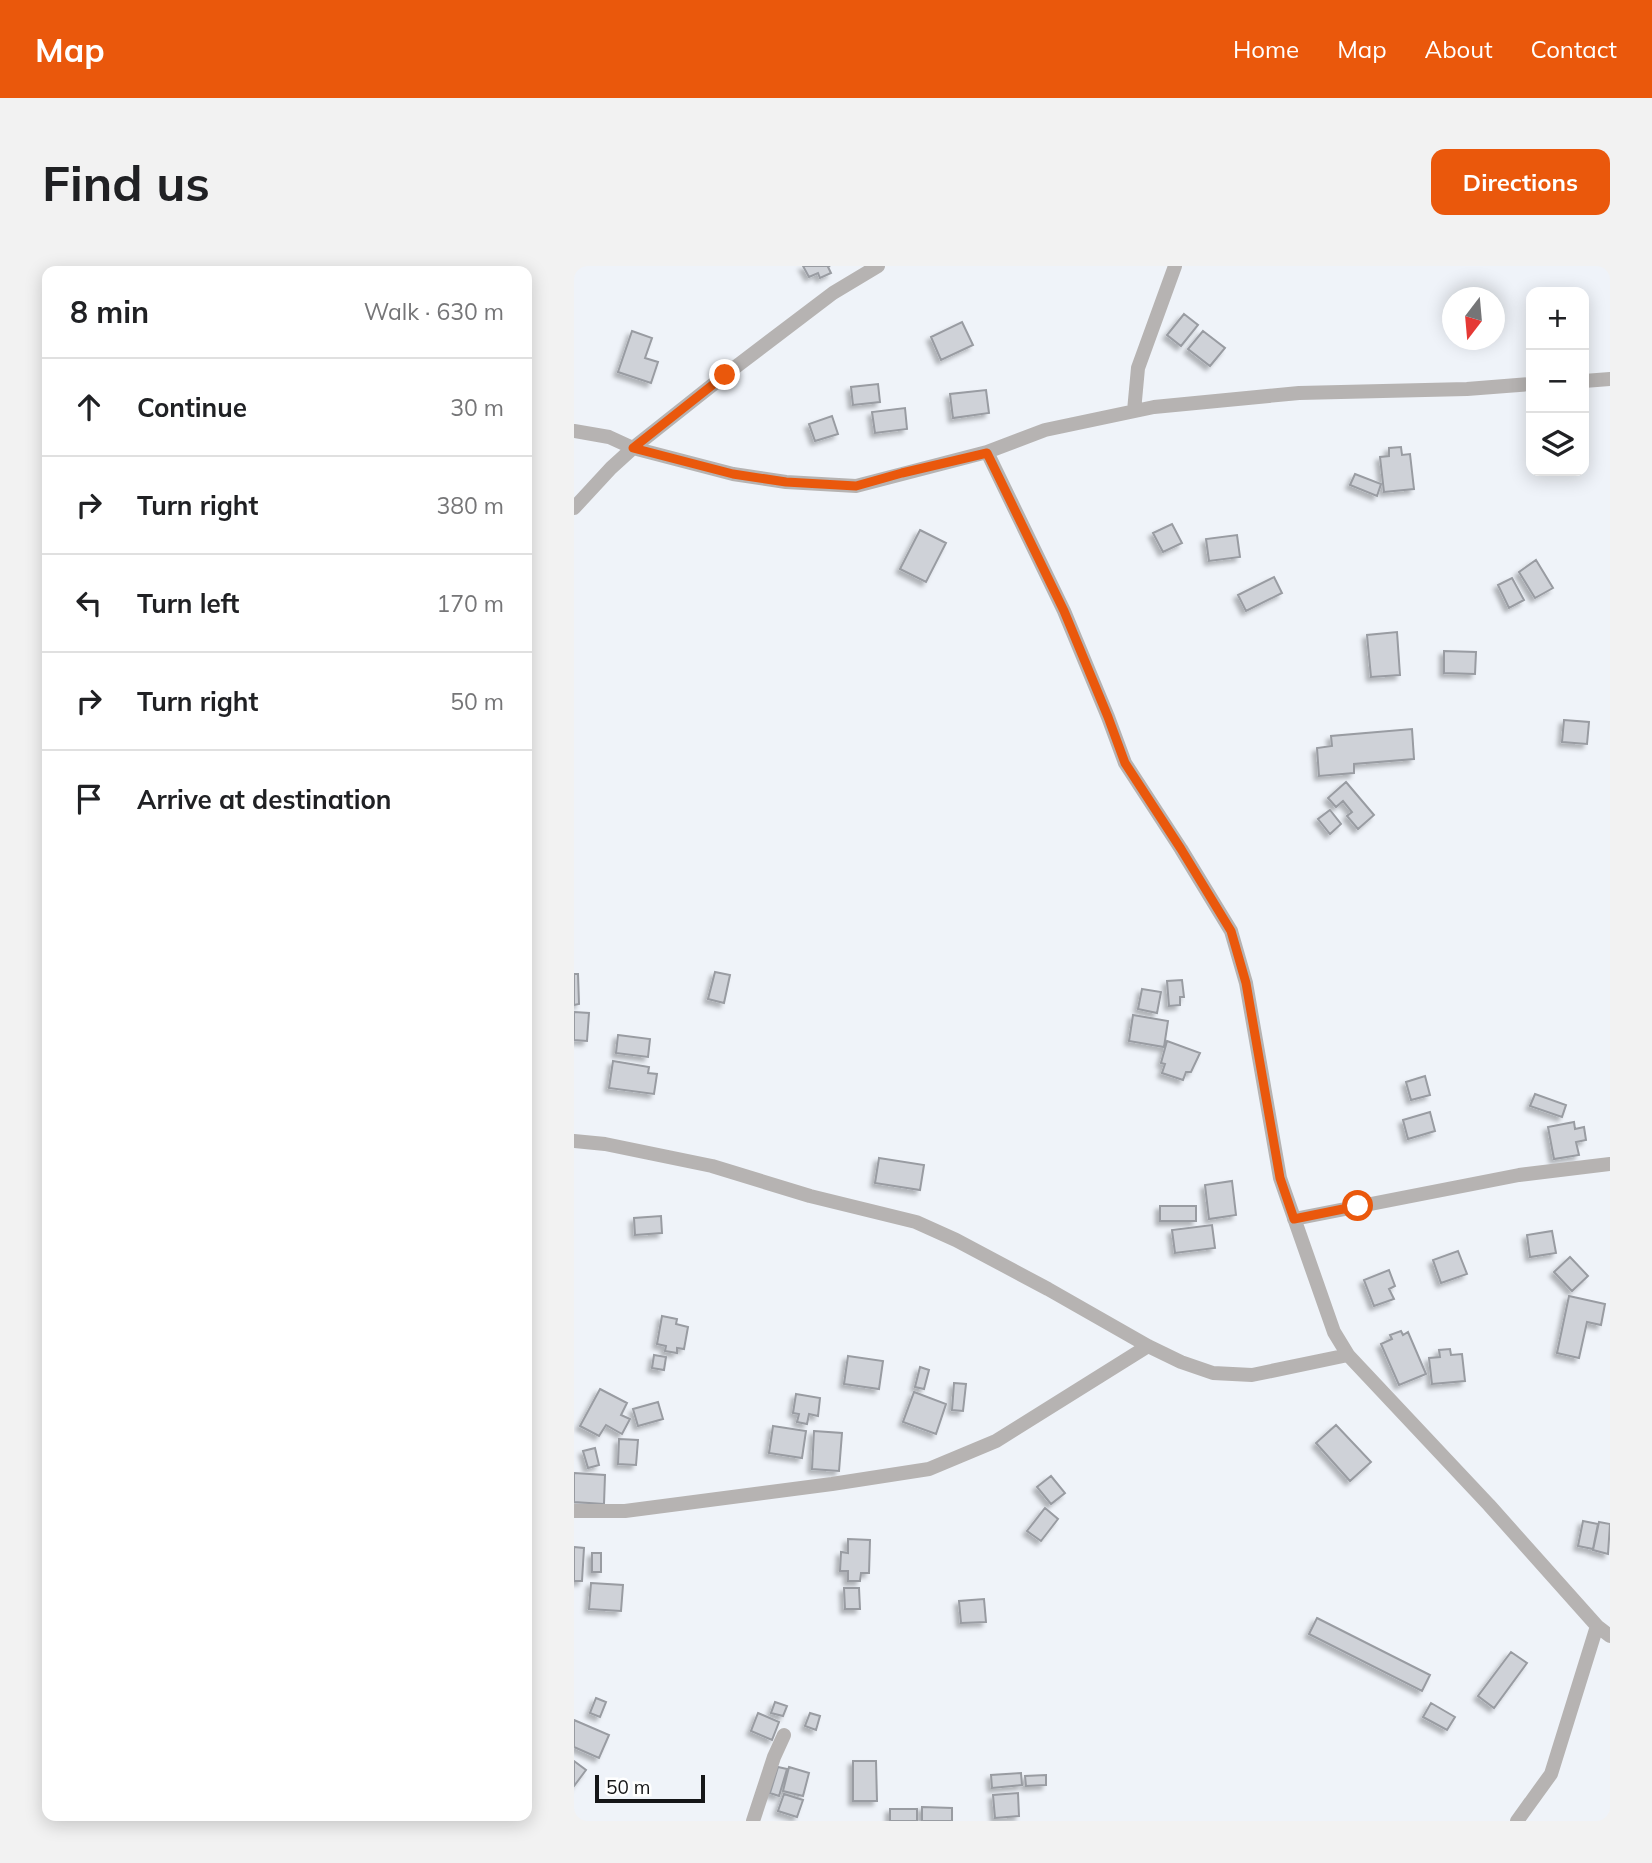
<!DOCTYPE html>
<meta charset="utf-8">
<style>
body{margin:0;font-family:Mulish,sans-serif;background:#f2f2f2;color:#202124}
.controls{position:absolute;right:21px;top:21px;display:grid;overflow:hidden;border-radius:14px;box-shadow:0 4px 18px #0003}
.controls button{width:63px;height:63px;display:grid;place-items:center;padding:0;border:0;border-bottom:2px solid #e0e0e0;background:#fff;color:#202124;font:35px sans-serif}
.compass{position:absolute;left:868px;top:21px;width:63px;height:63px;border-radius:50%;background:#fff;box-shadow:0 4px 18px #0003;rotate:196deg}
.scale{position:absolute;left:21px;bottom:18px;width:110px;box-sizing:border-box;padding-left:7px;border:4px solid #151618;border-top:0;font-size:19px;line-height:24px;white-space:nowrap;color:#151618;-webkit-text-stroke:5px #fff;paint-order:stroke}
.stop{position:absolute;width:21px;height:21px;margin:-16px;border:5px solid #ea580c;border-radius:50%;background:#fff}
.stop.end{background:#ea580c;border-color:#fff;box-shadow:0 2px 7px #0008}
.list{margin:0;padding:0;list-style:none}
h2{display:flex;justify-content:space-between;align-items:center;height:91px;margin:0;padding:0 28px;font-size:30px}
h2 small{font-size:23px;font-weight:400;color:#757577}
.list li{display:grid;grid-template-columns:46px 1fr auto;gap:21px;align-items:center;box-sizing:border-box;height:98px;padding:0 28px;border-top:2px solid #e0e0e0}
.list b{display:block;font-size:26px;white-space:nowrap}
.list em{font-size:23px;font-style:normal;color:#757577}
.icon{flex:none;width:38px;height:38px;fill:none;stroke:currentColor;stroke-width:2;stroke-linecap:round;stroke-linejoin:round}
.map{position:relative;flex:none;width:1036px;height:1555px;overflow:hidden;border-radius:14px}
header{display:flex;align-items:center;gap:42px;box-sizing:border-box;height:98px;padding:0 35px;background:#ea580c;color:#fff}
header strong{font-size:33px}
nav{display:flex;gap:38px;margin-inline-start:auto;font-size:24px}
.intro{display:flex;align-items:center;justify-content:space-between;box-sizing:border-box;height:168px;padding:0 42px}
h1{margin:0;font-size:49px}
.button{padding:18px 32px;border-radius:14px;background:#ea580c;color:#fff;font-size:24px;font-weight:700}
main{display:flex;gap:42px;padding:0 42px}
aside{flex:1;background:#fff;border-radius:14px;box-shadow:0 4px 18px #0003}
.map>svg:first-child{display:block}
</style>
<header>
<strong>Map</strong>
<nav><a>Home</a><a>Map</a><a>About</a><a>Contact</a></nav>
</header>
<div class="intro"><h1>Find us</h1><a class="button">Directions</a></div>
<main>
<aside>
<h2>8 min<small>Walk · 630 m</small></h2>
<ul class="list">
<li><svg class="icon" aria-label="ahead" viewBox="0 0 24 24"><path d="M12 20V5M6 11l6-6 6 6"/></svg><div><b>Continue</b></div><em>30 m</em></li>
<li><svg class="icon" aria-label="right" viewBox="0 0 24 24"><path d="M7 20v-9h11M14 6l5 5-5 5"/></svg><div><b>Turn right</b></div><em>380 m</em></li>
<li><svg class="icon" aria-label="left" viewBox="0 0 24 24"><path d="M17 20v-9H6M10 6l-5 5 5 5"/></svg><div><b>Turn left</b></div><em>170 m</em></li>
<li><svg class="icon" aria-label="right" viewBox="0 0 24 24"><path d="M7 20v-9h11M14 6l5 5-5 5"/></svg><div><b>Turn right</b></div><em>50 m</em></li>
<li><svg class="icon" aria-label="arrive" viewBox="0 0 24 24"><path d="M6 21V4h12l-3 4 3 4H6"/></svg><div><b>Arrive at destination</b></div></li>
</ul>
</aside>
<div class="map">
<svg width="1036" height="1555" viewBox="0 0 1036 1555">
<defs>
<filter id="shadow"><feDropShadow dx="-4" dy="4" stdDeviation="2" flood-color="#0004"/></filter>
</defs>
<rect width="100%" height="100%" fill="#eff3f9"/>
<path fill="#cfd2d8" stroke="#999ca2" stroke-width="2" filter="url(#shadow)" d="M229 0H256L254 1 257 7 246 12 244 7 235 11Z
M610 48 624 59 607 80 593 69Z
M388 56 399 79 367 94 357 71Z
M58 65 78 72 71 92 84 96 77 117 44 106Z
M629 65 651 82 636 100 614 83Z
M304 118 306 136 279 139 277 121Z
M412 124 415 147 379 152 376 128Z
M331 142 333 163 301 167 298 146Z
M258 150 264 168 241 175 235 158Z
M827 181 828 189 836 188 840 223 810 226 806 191 815 190V182Z
M781 208 807 218 803 230 776 219Z
M598 258 608 277 589 286 579 267Z
M346 264 372 277 352 316 326 303Z
M663 269 666 291 635 295 632 273Z
M962 294 979 322 961 332 945 306Z
M700 311 708 327 672 345 664 329Z
M938 312 950 334 935 342 924 319Z
M823 366 826 409 797 411 793 369Z
M870 385 902 386 901 408 870 407Z
M990 454 1015 456 1013 478 988 476Z
M838 463 840 493 780 498V507L745 510 743 482 758 480 757 470Z
M772 516 800 549 784 563 773 550 778 546 769 535 762 541 754 532Z
M756 544 767 558 756 568 744 553Z
M141 706 156 709 150 737 134 733Z
M0 708H4L5 738 0 739Z
M608 714 610 731H606V739L595 740 593 715Z
M568 723 587 726 583 747 564 743Z
M0 746 15 747 13 775 0 774Z
M559 749 594 755 590 781 555 775Z
M44 769 76 773 74 791 42 787Z
M593 775 626 787 617 806H612L609 814 588 807 591 798 587 797Z
M39 795 75 801 74 807 83 808 80 828 35 822Z
M851 810 856 829 837 834 832 816Z
M961 828 992 839 988 851 956 840Z
M856 846 861 865 834 873 829 854Z
M1000 856 1001 863 1010 861 1012 874 1002 876 1005 889 980 893 974 861Z
M305 892 350 899 346 924 301 917Z
M658 915 662 949 635 953 631 919Z
M586 940H622V955H586Z
M87 950 88 967 61 969 60 952Z
M638 959 641 982 601 987 598 964Z
M978 965 982 987 956 991 953 969Z
M884 985 893 1008 867 1017 859 994Z
M996 991 1014 1010 998 1025 980 1006Z
M815 1004 821 1020 815 1023 820 1033 800 1040 790 1014Z
M995 1030 1031 1038 1027 1059 1013 1056 1005 1092 983 1087Z
M88 1050 103 1053 102 1058 114 1061 110 1083 103 1082V1087L91 1085 92 1080 83 1078Z
M827 1065 829 1069 834 1066 852 1108 825 1119 807 1078 818 1073 816 1069Z
M876 1083 877 1089 888 1088 891 1115 858 1118 855 1092 866 1091 865 1084Z
M80 1089 92 1091 90 1104 78 1102Z
M274 1090 309 1095 305 1123 270 1118Z
M346 1101 355 1104 350 1123 341 1121Z
M380 1117 392 1118 389 1145 378 1144Z
M26 1123 53 1137 47 1149 56 1153 48 1168 32 1159 25 1170 6 1160Z
M340 1126 372 1138 362 1168 329 1156Z
M222 1128 246 1132 244 1150 235 1148 233 1158 223 1156 225 1148 219 1147Z
M84 1136 89 1153 64 1160 59 1143Z
M762 1159 797 1196 776 1215 742 1177Z
M199 1160 232 1165 228 1192 195 1187Z
M240 1165 268 1167 265 1205 238 1203Z
M45 1173 64 1174 62 1199 44 1198Z
M21 1182 25 1199 14 1202 9 1185Z
M0 1207 31 1209 30 1238 0 1236Z
M477 1210 491 1227 477 1238 463 1221Z
M471 1242 484 1253 467 1275 453 1265Z
M1009 1255 1024 1258 1019 1283 1004 1280Z
M1025 1256 1036 1258 1034 1288 1019 1284Z
M274 1273 296 1274 295 1307H287L286 1315H274V1305H266L267 1286 274 1287Z
M0 1281 10 1282 8 1315H0Z
M18 1287H27V1306H18Z
M17 1317 49 1319 47 1345 15 1343Z
M270 1322H285L286 1343H271Z
M410 1333 412 1356 387 1357 385 1335Z
M743 1352 856 1409 848 1425 735 1368Z
M937 1386 953 1397 920 1442 904 1430Z
M22 1432 32 1436 26 1451 16 1447Z
M201 1436 213 1440 209 1450 197 1447Z
M857 1437 881 1451 873 1464 849 1451Z
M184 1447 205 1456 198 1474 177 1465Z
M236 1447 246 1450 242 1464 231 1460Z
M0 1454 35 1469 25 1492 0 1481Z
M0 1495 12 1504 0 1520Z
M279 1495H302L303 1535H279Z
M204 1501 213 1503 205 1530 196 1527Z
M215 1501 235 1507 229 1530 209 1525Z
M447 1507 448 1519 418 1522 417 1509Z
M472 1509V1519L452 1520 451 1510Z
M444 1527 445 1550 421 1552 419 1529Z
M210 1528 229 1534 223 1551 204 1545Z
M348 1541 378 1542V1555H348Z
M316 1543H343V1555H316Z"/>
<g fill="none" stroke-linecap="round" stroke-linejoin="round">
<path stroke="#b6b3b2" stroke-width="14" d="M1010 115 1036 113
M560 145 564 102 601 0
M0 165 35 171 59 182 159 208 212 216 282 220 413 186 471 164 580 141 725 127 893 123 957 118
M413 186 490 345 534 451 551 497 607 583 657 665 672 717 706 912 760 1066 774 1089 915 1239 1023 1360 1036 1370
M0 242 37 202 59 182 151 109 259 27 304 0
M0 875 31 878 138 900 236 930 342 956 382 974 474 1023 574 1080 607 1096 639 1107 678 1109 774 1089
M720 953 945 909 1036 898
M0 1245H51L258 1218 355 1203 422 1175 574 1080
M179 1555 200 1491 210 1469
M943 1555 977 1508 1023 1360"/>
</g>
<g fill="none" stroke-linecap="round" stroke-linejoin="round">
<path stroke="#ea580c" stroke-width="9" d="M151 109 59 182 159 208 212 216 282 220 328 207 413 187 490 345 534 451 551 497 607 583 657 665 672 717 706 912 720 953 784 940"/>
</g>
</svg>
<div class="controls">
<button>+</button>
<button>−</button>
<button><svg class="icon" aria-label="layers" viewBox="0 0 24 24"><path d="M12 4l9 5-9 5-9-5zM3 14l9 5 9-5"/></svg></button>
</div>
<svg class="compass" viewBox="-18 -18 36 36"><path d="M0-13l5 13h-10z" fill="#e53935"/><path d="M0 13l5-13h-10z" fill="#757577"/></svg>
<div class="scale">50 m</div>
<div class="stop" style="left:784px;top:940px"></div>
<div class="stop end" style="left:151px;top:109px"></div>
</div>
</main>
